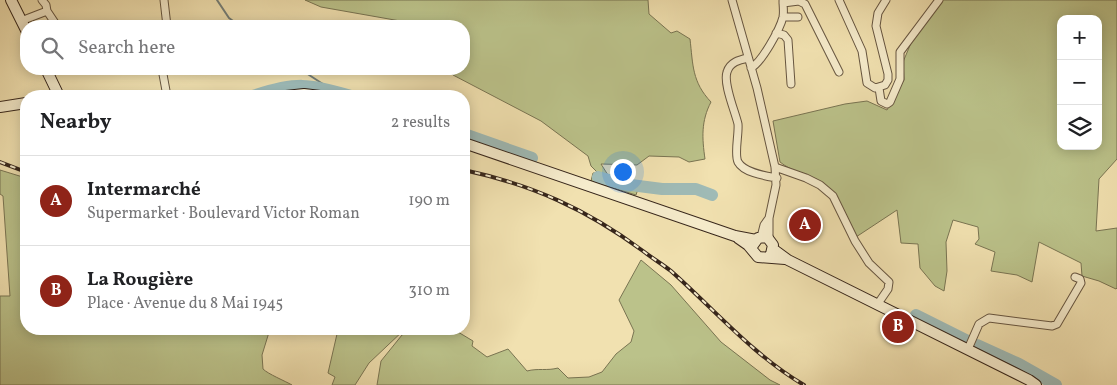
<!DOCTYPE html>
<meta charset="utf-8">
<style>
body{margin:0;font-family:Vollkorn,serif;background:#f6f6f6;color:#202124}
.controls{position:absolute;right:15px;top:15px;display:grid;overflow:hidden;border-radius:10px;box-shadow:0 2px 12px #0003}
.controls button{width:45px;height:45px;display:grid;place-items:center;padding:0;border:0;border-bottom:1px solid #e0e0e0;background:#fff;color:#202124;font:25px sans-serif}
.you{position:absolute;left:622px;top:171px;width:18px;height:18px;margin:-12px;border:4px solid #fff;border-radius:50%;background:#1a73e8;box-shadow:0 0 0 8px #1a73e833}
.badge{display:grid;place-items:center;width:32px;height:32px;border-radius:50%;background:#8f2418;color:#fff;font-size:16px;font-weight:700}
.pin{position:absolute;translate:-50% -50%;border:2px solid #fff;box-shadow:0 1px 5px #0006}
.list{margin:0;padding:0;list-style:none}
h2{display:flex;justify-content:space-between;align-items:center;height:65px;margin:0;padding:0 20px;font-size:21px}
h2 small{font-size:16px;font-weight:400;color:#757577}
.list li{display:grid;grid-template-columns:32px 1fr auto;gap:15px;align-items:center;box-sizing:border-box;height:90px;padding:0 20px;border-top:1px solid #e0e0e0}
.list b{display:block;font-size:19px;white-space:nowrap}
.list p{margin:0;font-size:16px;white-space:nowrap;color:#757577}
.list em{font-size:16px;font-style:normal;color:#757577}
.icon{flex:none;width:28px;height:28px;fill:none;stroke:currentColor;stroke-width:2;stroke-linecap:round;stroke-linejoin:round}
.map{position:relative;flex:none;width:1117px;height:385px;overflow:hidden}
.search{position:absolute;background:#fff;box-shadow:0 2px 12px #0003;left:20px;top:20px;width:450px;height:55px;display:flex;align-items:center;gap:12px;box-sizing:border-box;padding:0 18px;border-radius:20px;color:#757577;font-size:19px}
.panel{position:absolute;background:#fff;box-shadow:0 2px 12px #0003;left:20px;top:90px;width:450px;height:245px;border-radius:20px}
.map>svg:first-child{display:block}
</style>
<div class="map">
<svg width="1117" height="385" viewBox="0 0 1117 385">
<rect width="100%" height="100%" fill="#f1e1b0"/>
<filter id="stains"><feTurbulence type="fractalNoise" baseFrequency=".004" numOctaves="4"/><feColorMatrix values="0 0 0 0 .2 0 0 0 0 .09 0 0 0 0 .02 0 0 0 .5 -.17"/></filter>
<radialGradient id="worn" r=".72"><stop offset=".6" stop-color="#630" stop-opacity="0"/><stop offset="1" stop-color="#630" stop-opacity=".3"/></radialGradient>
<path fill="#bbc28a" stroke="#797452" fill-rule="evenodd" d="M305 0H648L649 14 671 33 677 31 690 39C693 65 692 82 711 102 701 121 702 138 705 159L689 162 679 157 649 156 637 165 601 164 608 175 624 172 629 178 640 183 636 195 591 181 593 173H598L591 166 588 156 541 121 453 75 447 69H464V26H410L406 22 321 7Z
M942 0H1117V159L1099 179 1096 231 1117 228V288L1116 289 1099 281 1082 276 1081 263 1039 242 1032 282 1017 275 991 271 995 252 975 244 979 239 978 227 953 220 946 242 947 271 944 291 935 286 920 268 918 244 901 243 897 210 856 237C846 219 835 189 816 179 804 173 791 171 780 162L773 121 845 104 867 101 887 110 904 80 903 62 911 43ZM1061 19H1098V146H1061Z
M0 170 26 178V329H270L262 355 263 369C268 374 285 381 292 385H0V296H10L3 196 0 194Z
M641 260 671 285 721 342 770 380 780 385H377L381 361 402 335 411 329H453L473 341 472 346 487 357 508 349 527 371C538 368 547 371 558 368L568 378 589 377 602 372 616 354 631 342 634 331 619 300Z
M344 329H405L369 363 355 385H332L335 377 328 373 337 334Z"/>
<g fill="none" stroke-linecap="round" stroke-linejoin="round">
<path stroke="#757f79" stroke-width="2" d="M217 0 229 18 240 26
M300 69 332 90"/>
<path stroke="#9fbbb7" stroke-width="12" d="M253 96C295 82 309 83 351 96
M464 134 532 158
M598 177 623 184 662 189H696L712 195
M916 315 966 340
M977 345 1019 364 1056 385"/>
<defs>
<path id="minor" d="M42 0 46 5 47 11
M164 0 167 26
M732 0 757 88 775 167 776 185 769 218V239
M839 0 862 51 867 83 875 88 885 85 888 80V74L876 26 878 13 886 0
M783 3 799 1 805 4 839 72
M783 17H798
M21 21 47 11 57 26
M776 33 784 35 788 40 791 84
M748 58C739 60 730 62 727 72 723 84 735 111 738 124 739 134 734 154 738 162 744 173 766 176 777 178
M751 68C762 62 780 29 783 17 784 12 783 6 783 1
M162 69 167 96
M879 88 881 101 887 104 890 102 900 79V52L939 0
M775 167 806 178 820 185 833 196 855 241 869 263 889 282 888 289 877 305
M761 237 764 225 769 218
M968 349 979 324 989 318 1052 326 1057 324 1081 283 1080 279 1075 277"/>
<path id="secondary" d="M11 0 26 30
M46 69 59 96
M286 96 304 94 320 96
M0 107 26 103
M464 143 735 236 756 240
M738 238 748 245 758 257 785 259
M753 245 758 238 767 237 773 245 771 254
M773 249 788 260 1029 380 1036 385"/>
</defs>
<use href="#minor" stroke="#665540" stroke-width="9"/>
<use href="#secondary" stroke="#37261b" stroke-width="12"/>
<use href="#minor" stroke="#f6eccc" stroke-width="7"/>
<use href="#secondary" stroke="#f6eccc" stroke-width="10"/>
<defs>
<path id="rail" d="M0 162 26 172
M464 170C533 185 586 209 643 251 652 258 662 264 671 271 715 310 753 355 804 385"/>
</defs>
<use href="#rail" stroke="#37261b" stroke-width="4"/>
<use href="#rail" stroke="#f6eccc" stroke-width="2" stroke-dasharray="5.5" stroke-linecap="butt"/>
</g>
<rect width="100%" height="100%" filter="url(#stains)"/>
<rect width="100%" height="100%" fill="url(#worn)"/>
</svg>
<div class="controls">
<button>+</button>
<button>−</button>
<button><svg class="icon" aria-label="layers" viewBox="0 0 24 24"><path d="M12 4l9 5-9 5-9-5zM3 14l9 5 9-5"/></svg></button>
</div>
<div class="you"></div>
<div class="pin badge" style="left:805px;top:225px">A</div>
<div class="pin badge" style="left:898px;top:327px">B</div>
<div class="search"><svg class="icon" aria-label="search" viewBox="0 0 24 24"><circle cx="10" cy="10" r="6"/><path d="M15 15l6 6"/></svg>Search here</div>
<section class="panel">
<h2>Nearby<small>2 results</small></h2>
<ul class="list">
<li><span class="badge">A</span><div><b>Intermarché</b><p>Supermarket · Boulevard Victor Roman</p></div><em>190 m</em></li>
<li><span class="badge">B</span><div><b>La Rougière</b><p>Place · Avenue du 8 Mai 1945</p></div><em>310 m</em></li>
</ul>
</section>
</div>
